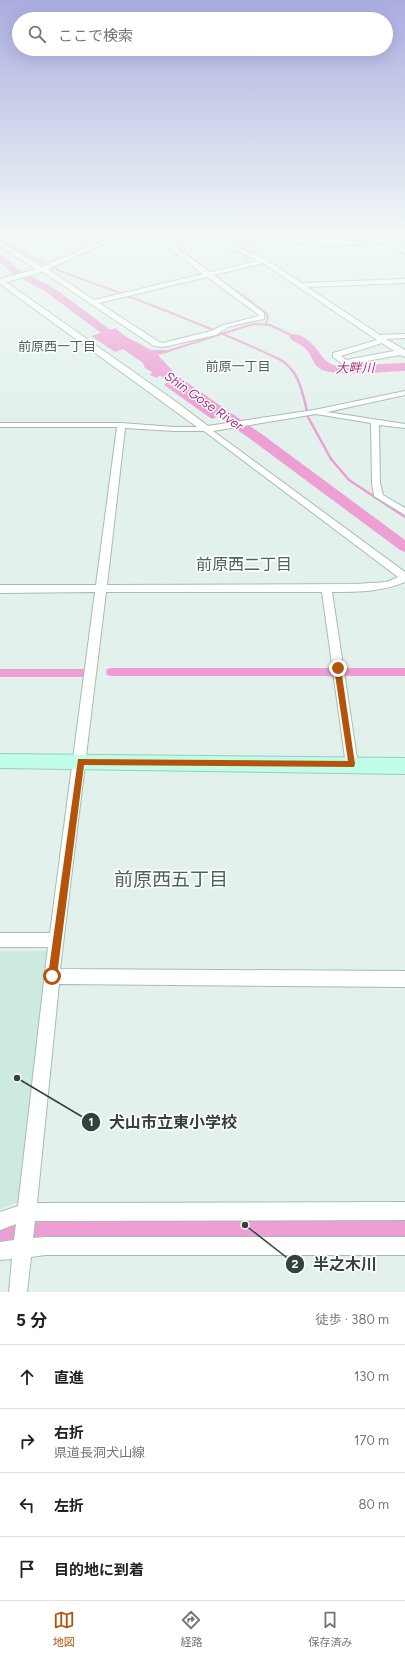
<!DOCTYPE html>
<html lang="ja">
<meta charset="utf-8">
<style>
body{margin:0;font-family:Figtree,"Noto Sans JP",sans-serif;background:#f2f2f2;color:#222}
.stop{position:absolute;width:12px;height:12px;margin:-9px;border:3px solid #b45309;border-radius:50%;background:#fff}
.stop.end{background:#b45309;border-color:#fff;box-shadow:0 1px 4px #0008}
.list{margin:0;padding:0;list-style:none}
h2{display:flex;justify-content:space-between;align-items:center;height:52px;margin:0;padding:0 16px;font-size:17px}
h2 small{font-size:13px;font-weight:400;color:#767676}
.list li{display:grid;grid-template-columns:26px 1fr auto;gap:12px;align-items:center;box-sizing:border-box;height:64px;padding:0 16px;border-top:1px solid #e0e0e0}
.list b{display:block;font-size:15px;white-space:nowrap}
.list p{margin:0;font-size:13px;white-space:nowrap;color:#767676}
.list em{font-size:13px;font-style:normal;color:#767676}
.icon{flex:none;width:22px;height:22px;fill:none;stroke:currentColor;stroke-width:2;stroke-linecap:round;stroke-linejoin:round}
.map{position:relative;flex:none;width:405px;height:1292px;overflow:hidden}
.search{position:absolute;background:#fff;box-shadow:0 4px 16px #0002;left:12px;right:12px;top:12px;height:44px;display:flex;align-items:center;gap:10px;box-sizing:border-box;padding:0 14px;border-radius:22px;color:#767676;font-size:15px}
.sheet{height:308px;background:#fff}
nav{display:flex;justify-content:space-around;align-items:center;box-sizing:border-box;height:56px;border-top:1px solid #e0e0e0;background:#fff;font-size:11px;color:#767676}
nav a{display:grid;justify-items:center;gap:2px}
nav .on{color:#b45309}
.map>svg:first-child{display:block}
</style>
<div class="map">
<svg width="405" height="1292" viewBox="0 0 405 1292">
<rect width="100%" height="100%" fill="#e3f1ec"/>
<path fill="#cdeadf" d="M0 951H47L50 954 19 1202 0 1209Z"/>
<path fill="#ed9fd3" d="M115 328 125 336 151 350H168L170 352 158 355 178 377 174 381 199 399 219 416 212 419 164 385 168 382 160 375 157 378 150 375 152 372 145 368 143 363 123 349 115 352 91 336Z"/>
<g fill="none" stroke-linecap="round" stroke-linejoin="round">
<path stroke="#ed9fd3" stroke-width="2" d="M159 234 266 313 268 317 266 323
M0 236C35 266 78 277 120 293 175 314 229 335 281 360
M165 352 253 324 270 325 295 337"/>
<path stroke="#ed9fd3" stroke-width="2.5" d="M279 359C299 370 302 391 307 411
M308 417 331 459 349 480 405 517"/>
<path fill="#ed9fd3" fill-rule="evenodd" d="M111 668H405V676H111L107 675 106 672 107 669Z
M0 669H86L90 670 91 673 90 676 86 677H0Z"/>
<path fill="#ed9fd3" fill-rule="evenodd" d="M0 255 3 256 19 270 54 288 128 343 130 345 128 347H120L46 292 13 274 0 263Z
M295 334C319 340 319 364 338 366L405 363V371C388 371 330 378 319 368 313 364 311 355 307 350 302 344 294 343 289 337L291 335Z
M156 363 160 364 263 435 405 540V552L400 550 253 441 152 368 150 366 152 364Z
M298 1210 405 1212V1240L298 1238 47 1243 0 1249V1221L47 1215Z"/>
<defs>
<path id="minor" d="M118 234H126L48 269 94 300 203 274 151 234H158L210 272 258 261 209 238 208 237 212 234 361 241 405 237V241L396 242 405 249V254L390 242C335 247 271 242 216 237L266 260 302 283 405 279V283L307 287 380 335 405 334V338L386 339 405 350V357L400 355 344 365 333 357V353L377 340 263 263 214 275 264 313V319L248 322 228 327 216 335 163 347 154 346 43 272 6 282 175 401 208 426 314 410 405 391V395L327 412 405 424V428L379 425 380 483 383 495 405 508V515L374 496 372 483 371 423 316 414 213 431 405 572V582C382 592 357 592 332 592L358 765 356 769 352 770 348 769 346 765 322 592H106L60 969 405 971V987L59 984 37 1203 405 1202V1220L35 1221 33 1238 45 1237H405V1255H45L31 1257 27 1292H9L12 1259 0 1260V1242L14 1240 16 1224 0 1230V1212L18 1206 48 947H0V933H50L95 592 0 593V585H96L117 427H0V423H121L174 427H197L0 284V279L36 269 0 246V241L41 267ZM207 277 259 315V316L224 325 211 331 163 343 159 342 99 303ZM382 343 394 351 346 360 341 356ZM125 428 174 431H204L398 577 387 582 355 584 107 585Z"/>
<path id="secondary" d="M0 754 405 758V774L0 768Z"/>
</defs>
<use href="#minor" stroke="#a6bcb2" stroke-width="2"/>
<use href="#secondary" stroke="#93d0bb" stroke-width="2"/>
<use href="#minor" fill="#fff" fill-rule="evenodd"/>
<use href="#secondary" fill="#c1fdea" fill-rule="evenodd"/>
</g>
<linearGradient id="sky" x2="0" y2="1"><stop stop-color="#aaace0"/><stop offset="0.56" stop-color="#f2f9f6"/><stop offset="1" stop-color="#f2f9f6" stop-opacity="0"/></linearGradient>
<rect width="405" height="415" fill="url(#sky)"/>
<path fill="#b45309" d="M338 665 341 668 355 764 354 767 84 765 57 976 55 979 52 981 49 979 48 976 78 759 348 761 334 668Z"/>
<g text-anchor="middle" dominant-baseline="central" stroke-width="3" stroke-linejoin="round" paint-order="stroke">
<g font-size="13" fill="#4b6558" stroke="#fff">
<text x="57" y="346">前原西一丁目</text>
<text x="238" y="366">前原一丁目</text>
</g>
<g font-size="13" font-style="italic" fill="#aa3080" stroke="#fff">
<text transform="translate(355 368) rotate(-1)">大畔川</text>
<text transform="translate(204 401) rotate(35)">Shin Gose River</text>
</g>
<g font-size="16" fill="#4b6558" stroke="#fff">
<text x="244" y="564">前原西二丁目</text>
</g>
<g font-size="19" fill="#4b6558" stroke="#fff">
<text x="171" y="879">前原西五丁目</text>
</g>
</g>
<path fill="none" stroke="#33423b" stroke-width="1.5" d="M17 1078L91 1122M245 1225L295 1264"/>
<g fill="#33423b" stroke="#fff" stroke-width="1.5">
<circle cx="17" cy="1078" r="4"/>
<circle cx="245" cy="1225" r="4"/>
<circle cx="91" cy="1122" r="10"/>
<circle cx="295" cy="1264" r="10"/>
</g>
<g font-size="12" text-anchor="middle" font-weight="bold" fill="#fff">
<text x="91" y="1126">1</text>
<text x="295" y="1268">2</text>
</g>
<g font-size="16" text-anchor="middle" font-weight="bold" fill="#33423b" stroke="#fff" stroke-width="3" stroke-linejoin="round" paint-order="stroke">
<text x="173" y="1128">犬山市立東小学校</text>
<text x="345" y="1270">半之木川</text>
</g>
</svg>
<div class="stop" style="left:52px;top:976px"></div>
<div class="stop end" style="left:338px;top:668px"></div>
<div class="search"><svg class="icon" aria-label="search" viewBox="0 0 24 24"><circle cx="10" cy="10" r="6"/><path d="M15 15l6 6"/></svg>ここで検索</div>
</div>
<section class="sheet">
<h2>5 分<small>徒歩 · 380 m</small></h2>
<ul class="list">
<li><svg class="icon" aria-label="ahead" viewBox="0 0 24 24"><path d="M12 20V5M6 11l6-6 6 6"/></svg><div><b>直進</b></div><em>130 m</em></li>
<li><svg class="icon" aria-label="right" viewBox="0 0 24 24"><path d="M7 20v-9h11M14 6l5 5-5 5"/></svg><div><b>右折</b><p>県道長洞犬山線</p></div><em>170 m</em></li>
<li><svg class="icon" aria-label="left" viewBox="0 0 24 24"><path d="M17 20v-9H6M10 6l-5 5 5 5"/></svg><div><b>左折</b></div><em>80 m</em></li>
<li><svg class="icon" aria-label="arrive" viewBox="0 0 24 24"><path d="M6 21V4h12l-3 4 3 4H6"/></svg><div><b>目的地に到着</b></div></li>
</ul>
</section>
<nav>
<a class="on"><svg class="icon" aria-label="map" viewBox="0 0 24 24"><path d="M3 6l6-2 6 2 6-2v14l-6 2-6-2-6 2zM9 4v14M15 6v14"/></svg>地図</a>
<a><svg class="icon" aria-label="directions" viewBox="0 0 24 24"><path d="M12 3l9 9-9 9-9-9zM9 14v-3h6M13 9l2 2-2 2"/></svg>経路</a>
<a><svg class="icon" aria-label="saved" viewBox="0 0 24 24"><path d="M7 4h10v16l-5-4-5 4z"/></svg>保存済み</a>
</nav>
